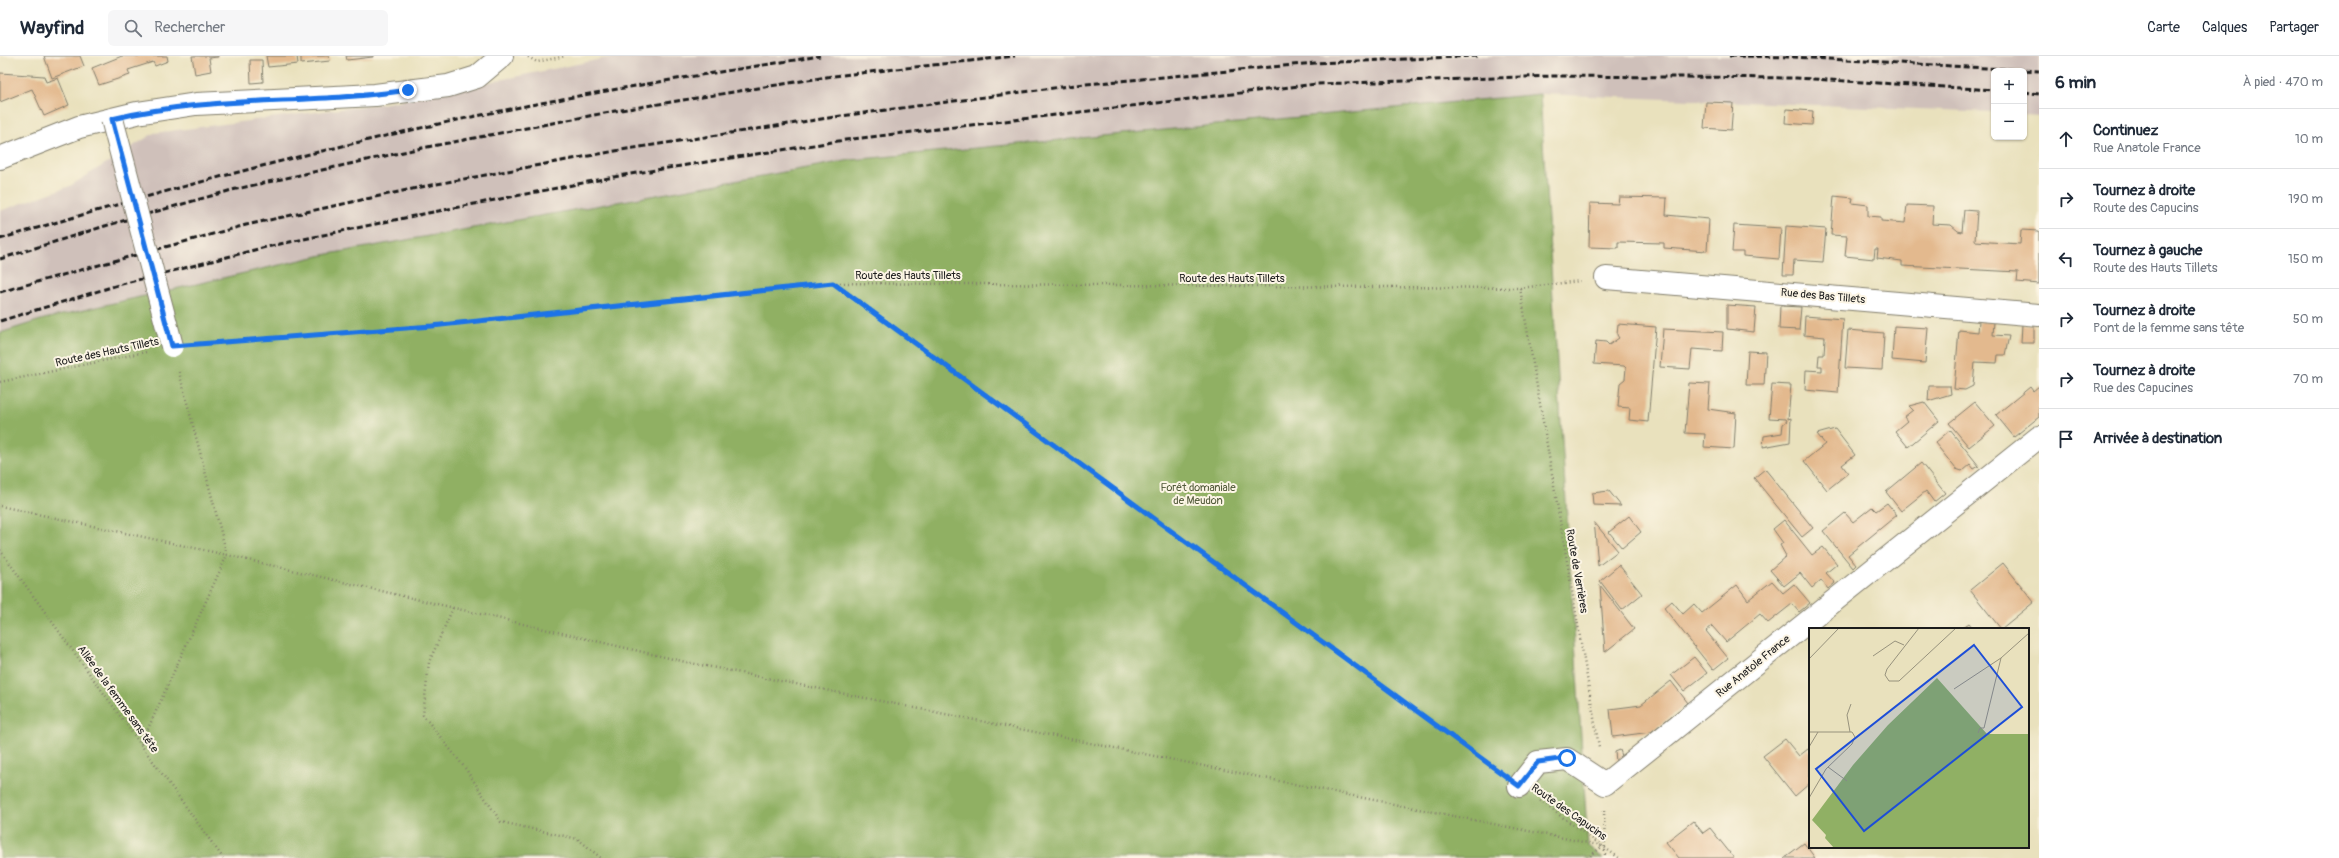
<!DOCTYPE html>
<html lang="fr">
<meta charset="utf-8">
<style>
body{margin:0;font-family:Pangolin,sans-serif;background:#f6f6f7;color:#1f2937}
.controls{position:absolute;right:12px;top:12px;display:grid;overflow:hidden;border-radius:6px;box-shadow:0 1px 3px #0004}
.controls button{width:36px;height:36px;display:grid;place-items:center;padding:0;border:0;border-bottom:1px solid #e0e1e3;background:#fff;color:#1f2937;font:20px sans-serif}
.stop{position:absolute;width:12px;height:12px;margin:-9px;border:3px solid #1a73e8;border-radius:50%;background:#fff}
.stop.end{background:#1a73e8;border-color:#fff;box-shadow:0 1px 4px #0008}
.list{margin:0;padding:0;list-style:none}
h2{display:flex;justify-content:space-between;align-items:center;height:52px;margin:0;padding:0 16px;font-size:17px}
h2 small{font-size:13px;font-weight:400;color:#747a83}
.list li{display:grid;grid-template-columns:26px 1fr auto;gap:12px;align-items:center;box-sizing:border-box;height:60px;padding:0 16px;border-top:1px solid #e0e1e3}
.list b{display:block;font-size:15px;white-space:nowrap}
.list p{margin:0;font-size:13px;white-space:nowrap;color:#747a83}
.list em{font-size:13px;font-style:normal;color:#747a83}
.icon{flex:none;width:22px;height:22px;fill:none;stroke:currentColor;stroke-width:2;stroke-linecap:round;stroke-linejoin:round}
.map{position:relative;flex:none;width:2039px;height:802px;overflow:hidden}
header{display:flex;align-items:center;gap:24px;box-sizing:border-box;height:56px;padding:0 20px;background:#fff;border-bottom:1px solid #e0e1e3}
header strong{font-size:19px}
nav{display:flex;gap:22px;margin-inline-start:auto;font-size:14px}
.search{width:280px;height:36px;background:#f6f6f7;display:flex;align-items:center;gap:10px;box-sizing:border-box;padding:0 14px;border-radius:6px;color:#747a83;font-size:15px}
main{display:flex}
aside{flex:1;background:#fff}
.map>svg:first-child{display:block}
</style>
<header>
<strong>Wayfind</strong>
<div class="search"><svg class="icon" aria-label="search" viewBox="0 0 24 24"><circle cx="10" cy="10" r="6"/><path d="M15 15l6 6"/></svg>Rechercher</div>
<nav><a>Carte</a><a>Calques</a><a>Partager</a></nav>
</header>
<main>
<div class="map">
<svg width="2039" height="802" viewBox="0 0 2039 802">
<rect width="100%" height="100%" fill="#fcf5e5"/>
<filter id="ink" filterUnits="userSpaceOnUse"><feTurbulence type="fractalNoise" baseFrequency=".025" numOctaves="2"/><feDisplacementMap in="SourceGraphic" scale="8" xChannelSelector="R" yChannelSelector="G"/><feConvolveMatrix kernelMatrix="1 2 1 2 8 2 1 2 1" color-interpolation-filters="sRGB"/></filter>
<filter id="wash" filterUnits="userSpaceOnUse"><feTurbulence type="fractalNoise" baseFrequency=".012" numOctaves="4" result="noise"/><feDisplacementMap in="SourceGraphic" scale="16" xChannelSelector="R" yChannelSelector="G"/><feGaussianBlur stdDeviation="0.9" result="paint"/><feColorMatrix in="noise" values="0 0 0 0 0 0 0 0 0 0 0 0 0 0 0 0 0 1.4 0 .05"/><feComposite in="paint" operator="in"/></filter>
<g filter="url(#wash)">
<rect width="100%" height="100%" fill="#e9e1bd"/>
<path fill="#cfc0ba" d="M616 0H2039V60L2024 59V15H1994V56L1540 38 851 104 44 263 0 277V155L70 130 154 77 387 47Z"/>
<path fill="#90b064" stroke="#566640" d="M1540 38 1588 790 1603 802H0V277L44 263 323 199 851 104Z"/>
<g id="blocks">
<path fill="#e3b98e" d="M44 0H80L84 10 52 22Z
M122 0H167L168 5 155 10 153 6 128 14 130 19 99 29 92 12Z
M192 0H218V1L209 2 211 15 195 18Z
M266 0H297L298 8 268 11Z
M301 0H329L330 5 301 8Z
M346 0H373V1L347 4Z
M250 4H262L263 26 251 27Z
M0 17 44 20 46 26 58 22 69 49 44 60 32 33 0 46Z
M1706 46 1733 47 1731 74 1704 72Z
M1786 53 1813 55 1812 69 1785 67Z
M1834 140 1853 142 1852 147 1868 149V160L1881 161V165L1905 167 1907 149 1933 150 1932 168 1951 169 1958 175 1962 176 1964 154 1977 155 1975 185 2020 188 2021 174 2039 175V228L2017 226 2018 216 1902 210V205L1877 202 1878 193H1875L1874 203 1845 200 1847 180 1831 179Z
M1619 141 1667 142 1666 159 1709 163 1707 195 1664 192V187L1618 186V192L1589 191 1590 147 1618 148Z
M1734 169 1781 172 1779 203 1743 200V196H1732Z
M1786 170 1826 173 1823 206 1794 204 1793 219H1783Z
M1727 249 1756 251 1754 276 1727 273Z
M1780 250 1801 251 1799 274 1779 273Z
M1805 260 1843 263 1838 337 1805 334 1806 314 1822 315V310H1818L1819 299H1824L1825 281 1804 279Z
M1979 265 1994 266 1993 279 2009 280 2005 299H1998L1997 307 1975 306 1973 330 1965 334 1954 333 1959 274 1978 276Z
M1618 268 1656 271 1648 366 1629 364 1630 352 1618 351 1620 327 1625 323 1626 312 1624 310 1594 308 1596 285 1606 286 1609 289 1619 282 1617 279Z
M2022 268 2034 269V287H2021Z
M1894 270 1928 272 1925 307 1892 304Z
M1663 273 1723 276 1722 295 1692 293 1690 313 1660 311Z
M1848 274 1884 277 1882 314 1845 312Z
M1748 295 1766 296 1764 329H1746Z
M1689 327 1710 328 1708 353 1736 357 1734 393 1704 391 1705 378 1685 377Z
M1772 328 1791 329 1788 363 1791 362 1790 386 1763 391 1764 380 1782 377 1783 368 1787 365 1786 363 1769 362Z
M1929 330H1950L1951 338 1928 345Z
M2039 330V361L2014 381 1996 359 2030 331 2033 335Z
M1924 346 1939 365 1908 391 1895 375 1907 365 1904 361 1913 354 1909 350Z
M1975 346 1995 370 1969 391 1949 367Z
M1835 373 1855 399 1842 409 1848 417 1827 434 1804 405 1825 388 1817 378Z
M1950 374 1979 410 1974 413 1970 408 1962 415 1956 413 1935 387Z
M1921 407 1945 437 1934 446 1926 435 1901 455 1886 436Z
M1765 413 1813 472 1802 481 1754 422Z
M1609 435 1621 450 1593 449 1592 437Z
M1887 447 1897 459 1848 499 1856 509 1853 512 1823 475 1845 457 1853 466 1872 451 1876 455Z
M1629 460 1641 476 1622 492 1609 476Z
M1784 464 1812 499 1823 491 1837 508 1826 517 1835 527 1828 533 1821 524 1812 532 1800 517 1784 530 1770 514 1786 500 1780 489 1783 487 1773 473Z
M1594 466 1618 495 1598 510 1595 475Z
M2003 507 2034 546 2001 573 1970 534Z
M1619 509 1642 538 1622 554 1600 525Z
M1772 525 1783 537 1794 528 1810 547 1799 556 1792 548 1768 567 1760 558 1726 586 1712 570 1706 575 1728 602 1713 614 1664 552 1672 545 1683 558 1694 548 1702 557 1737 529 1748 544Z
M1600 529 1634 573 1605 596Z
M1969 567 1974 573H1961Z
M1694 601 1707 617 1684 635 1671 619Z
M1671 625 1688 647 1651 676 1613 681 1610 653 1641 649Z
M1785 683 1799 700 1808 693 1810 695V727L1795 740 1763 700Z
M1620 694 1622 700 1616 705 1615 696Z
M1693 765 1703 777 1710 772 1734 802H1679L1666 786Z
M1804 787 1815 802H1784Z"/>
</g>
</g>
<g filter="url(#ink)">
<use href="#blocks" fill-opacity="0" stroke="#827e6c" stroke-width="1"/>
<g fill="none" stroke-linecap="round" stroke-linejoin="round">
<defs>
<path id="minor" d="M0 102 79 71 137 57 196 48 375 39 448 30 477 21 502 0
M1606 222 2039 259
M1519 730 1538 706 1567 703 1605 728 2039 381"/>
</defs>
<use href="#minor" stroke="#827e6c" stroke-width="24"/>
<path stroke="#827e6c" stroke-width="2.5" stroke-dasharray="1 3" stroke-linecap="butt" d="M528 1 537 6 566 0
M834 227 1497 714
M1520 232 1599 691
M199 288 432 270 833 227 1520 232 1580 225
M0 326 146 296
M0 450 227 499 686 606 1603 790
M0 494 223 802
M453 552 429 606 423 659 465 712 501 766 578 783 601 802
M141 688 227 499 179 316
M1540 745 1619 802
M1604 754 1605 802
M1587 802 1603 790"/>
<use href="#minor" stroke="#fff" stroke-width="22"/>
<path stroke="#1c1c1c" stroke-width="3" stroke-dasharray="6 3" stroke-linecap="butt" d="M1729 0 1794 1 2039 15
M2024 36 2039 38
M0 183C201 123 405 70 612 34 681 22 751 11 820 0
M0 203 105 170 232 134 417 93 615 55 833 20 1015 0
M0 236 246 169 426 130 621 94 841 60 1076 29 1315 7 1477 0
M0 265 118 229 266 191 428 157 624 119 845 84 1316 28 1553 20 1796 22 1994 34"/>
<defs>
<path id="pedestrian-bridge" d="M112 63 172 290"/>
</defs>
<use href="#pedestrian-bridge" stroke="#827e6c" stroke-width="24" stroke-linecap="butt"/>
<use href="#pedestrian-bridge" stroke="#fff" stroke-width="22"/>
</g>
</g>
<g fill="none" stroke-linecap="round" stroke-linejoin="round" filter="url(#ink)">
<path stroke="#1a73e8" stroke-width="5" d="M408 34C310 49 209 39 112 63L172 290 432 270 833 227 1519 730 1538 706 1567 702"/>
</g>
<g text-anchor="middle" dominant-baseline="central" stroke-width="4" stroke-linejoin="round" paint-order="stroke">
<g font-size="11" fill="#1c1c1c" stroke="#fcf5e5">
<text x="908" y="219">Route des Hauts Tillets</text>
<text x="1232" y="222">Route des Hauts Tillets</text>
<text transform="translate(1823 240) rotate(5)">Rue des Bas Tillets</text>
<text transform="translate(107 296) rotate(-12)">Route des Hauts Tillets</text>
<text transform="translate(1577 515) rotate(80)">Route de Verrières</text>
<text transform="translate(1753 610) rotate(-39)">Rue Anatole France</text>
<text transform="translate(118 643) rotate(54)">Allée de la femme sans tête</text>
<text transform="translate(1569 756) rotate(35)">Route des Capucins</text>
</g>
<g font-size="11" fill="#525a3a" stroke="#fcf5e5">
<text x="1198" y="431">Forêt domaniale<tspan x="1198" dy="13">de Meudon</tspan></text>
</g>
</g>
<g transform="translate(1809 572)">
<rect width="220" height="220" fill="#e9e1bd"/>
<path d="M128 50 178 106H220V220H25L16 210 17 207 3 192 44 137 79 97Z" fill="#90b064"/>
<path fill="none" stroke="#97927d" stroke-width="1" d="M110 0 78 41 76 47 80 53H90L147 0M64 28 86 13 95 17M0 31 30 0M145 61 192 30 220 5M0 104H43L46 109 43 116 17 141 0 170M41 104 38 87 42 76M169 105 171 100H175L192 30M0 119 9 104M19 139 38 153"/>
<path fill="#1d4ed8" fill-opacity="0.15" stroke="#1d4ed8" stroke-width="2" d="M165 17 213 79 55 203 7 141Z"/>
<rect width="220" height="220" fill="none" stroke="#1c1c1c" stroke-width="2"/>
</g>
</svg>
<div class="controls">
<button>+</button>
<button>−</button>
</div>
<div class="stop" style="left:1567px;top:702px"></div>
<div class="stop end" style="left:408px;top:34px"></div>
</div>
<aside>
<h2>6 min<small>À pied · 470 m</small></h2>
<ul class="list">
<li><svg class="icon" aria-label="ahead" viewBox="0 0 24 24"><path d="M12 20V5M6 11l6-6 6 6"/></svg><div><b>Continuez</b><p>Rue Anatole France</p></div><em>10 m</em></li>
<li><svg class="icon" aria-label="right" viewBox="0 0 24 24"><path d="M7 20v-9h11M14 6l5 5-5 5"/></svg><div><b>Tournez à droite</b><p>Route des Capucins</p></div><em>190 m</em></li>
<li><svg class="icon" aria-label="left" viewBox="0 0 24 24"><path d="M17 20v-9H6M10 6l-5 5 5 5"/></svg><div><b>Tournez à gauche</b><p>Route des Hauts Tillets</p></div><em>150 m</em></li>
<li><svg class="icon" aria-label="right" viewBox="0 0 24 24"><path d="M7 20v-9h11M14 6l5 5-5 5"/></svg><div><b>Tournez à droite</b><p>Pont de la femme sans tête</p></div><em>50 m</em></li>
<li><svg class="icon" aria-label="right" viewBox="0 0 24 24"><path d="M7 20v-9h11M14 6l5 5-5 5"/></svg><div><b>Tournez à droite</b><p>Rue des Capucines</p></div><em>70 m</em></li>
<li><svg class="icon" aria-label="arrive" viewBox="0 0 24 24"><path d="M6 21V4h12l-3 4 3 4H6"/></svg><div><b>Arrivée à destination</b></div></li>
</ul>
</aside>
</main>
